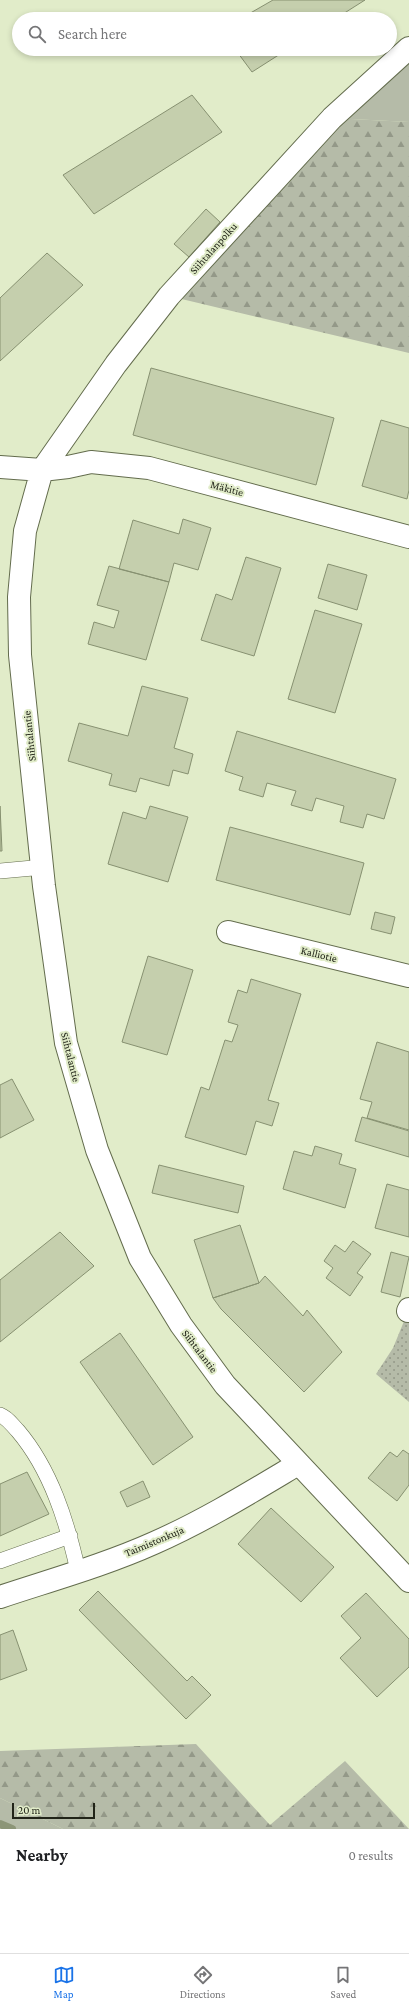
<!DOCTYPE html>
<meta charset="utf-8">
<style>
body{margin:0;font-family:"Crimson Pro",serif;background:#f2f2f2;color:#202124}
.scale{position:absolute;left:12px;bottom:10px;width:83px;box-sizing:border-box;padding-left:4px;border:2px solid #212418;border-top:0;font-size:11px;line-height:14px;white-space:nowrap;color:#212418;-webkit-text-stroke:3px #e1ecc9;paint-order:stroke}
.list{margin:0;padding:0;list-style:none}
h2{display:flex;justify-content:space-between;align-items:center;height:52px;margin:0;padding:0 16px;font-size:17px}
h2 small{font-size:13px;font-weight:400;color:#757577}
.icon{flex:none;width:22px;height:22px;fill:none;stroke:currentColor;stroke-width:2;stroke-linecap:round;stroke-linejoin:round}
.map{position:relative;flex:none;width:409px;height:1829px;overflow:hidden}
.search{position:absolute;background:#fff;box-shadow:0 2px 6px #0003;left:12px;right:12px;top:12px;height:44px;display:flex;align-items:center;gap:10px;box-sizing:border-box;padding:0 14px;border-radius:22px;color:#757577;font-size:15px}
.sheet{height:124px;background:#fff}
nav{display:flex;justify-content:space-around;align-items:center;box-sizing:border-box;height:56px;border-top:1px solid #e0e0e0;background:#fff;font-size:11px;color:#757577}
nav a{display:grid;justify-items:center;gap:2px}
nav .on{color:#1a73e8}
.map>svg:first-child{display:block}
</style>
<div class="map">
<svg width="409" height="1829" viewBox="0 0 409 1829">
<defs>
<pattern id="forest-firs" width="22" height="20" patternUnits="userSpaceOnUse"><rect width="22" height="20" fill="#b5bba8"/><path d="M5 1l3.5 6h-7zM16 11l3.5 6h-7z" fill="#939888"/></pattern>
<pattern id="park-dots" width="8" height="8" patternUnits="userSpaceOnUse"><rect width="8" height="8" fill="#b5bba8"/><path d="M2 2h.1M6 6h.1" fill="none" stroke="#939888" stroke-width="1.8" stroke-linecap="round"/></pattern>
</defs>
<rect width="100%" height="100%" fill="#e1ecc9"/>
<path fill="#b5bba8" d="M409 48V122L332 118Z
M0 1798 63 1829H0Z"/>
<path fill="url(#forest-firs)" d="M332 118 409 122V353L169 296Z
M196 1744 270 1825 345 1761 409 1829H63L0 1798V1751Z"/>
<path fill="url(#park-dots)" d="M409 1309V1402L376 1374 393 1348Z"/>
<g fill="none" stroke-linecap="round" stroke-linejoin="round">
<path stroke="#8c9577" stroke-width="8" d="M0 1824 12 1829"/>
</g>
<path fill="#c5cfad" stroke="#879171" d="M273 0H365L335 19H240Z
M235 49H288L252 72Z
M192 95 222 132 94 214 63 175Z
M206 209 220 222 189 257 174 244Z
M47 253 83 285 0 361V298Z
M151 368 334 418 316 485 133 435Z
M381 420 409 428V490L407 499 362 486Z
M183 519 211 528 198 570 174 563 169 582 119 569 133 520 179 534Z
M246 557 281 568 254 656 201 640 216 594 232 600Z
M328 564 367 575 357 610 318 598Z
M109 566 169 582 146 660 88 644 94 622 114 628 119 611 97 605Z
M315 610 362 624 335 713 288 699Z
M142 686 188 698 174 748 193 754 188 774 173 770 169 786 140 778 136 792 109 785 112 774 68 761 79 723 128 736Z
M237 731 396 779 384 819 367 814 363 828 340 822 344 806 316 798 312 811 291 805 296 791 267 783 263 797 239 790 243 777 225 771Z
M0 806 2 851H0Z
M150 806 188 817 168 882 108 864 123 812 146 819Z
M230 827 364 863 350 915 216 880Z
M375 912 395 917 391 934 371 929Z
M148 956 193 970 167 1055 122 1042Z
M251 979 301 994 268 1100 279 1103 272 1126 256 1121 246 1155 185 1137 201 1087 209 1090 225 1040 232 1042 238 1025 228 1022 238 990 247 993Z
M377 1042 409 1052V1130L367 1118 372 1102 360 1099Z
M12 1079 34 1120 0 1138V1085Z
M362 1117 409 1131V1157L355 1141Z
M315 1146 342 1154 339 1164 356 1169 345 1208 283 1189 294 1151 312 1156Z
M159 1165 244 1186 238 1213 152 1193Z
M387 1184 409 1190V1237L375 1228Z
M240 1225 259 1283 213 1298 194 1240Z
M60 1232 94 1266 0 1342V1280Z
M353 1241 371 1254 357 1273 363 1277 350 1296 326 1278 333 1268 324 1261 335 1245 345 1252Z
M391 1252 409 1257 400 1297 381 1292Z
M265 1276 303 1316 307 1310 342 1352 304 1392 221 1309 213 1298 259 1283Z
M120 1333 193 1437 153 1465 80 1362Z
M403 1450 409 1454V1485L397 1501 368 1478 390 1452 397 1457Z
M27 1472 49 1514 0 1536V1484Z
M143 1481 150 1497 127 1507 120 1492Z
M271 1508 334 1567 301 1602 238 1544Z
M98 1591 187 1681 192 1676 211 1695 186 1719 79 1610Z
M366 1593 409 1639V1667L377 1697 340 1658 361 1638 341 1616Z
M13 1630 27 1670 0 1680V1635Z"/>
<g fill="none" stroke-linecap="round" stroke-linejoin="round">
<defs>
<path id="service" d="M0 871 44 867
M0 1415C8 1418 12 1425 18 1431 51 1470 67 1522 78 1571
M0 1561 70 1536"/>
<path id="minor" d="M409 48 332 118 169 296 116 364 42 470 25 531 19 597 20 655 44 886 66 1043 97 1150 140 1258 181 1325 225 1385 409 1581
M0 467 42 470 68 467 91 462 149 468 409 537
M228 932 409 976
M408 1311 409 1309
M0 1597C51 1580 105 1565 154 1543 204 1521 251 1492 298 1464"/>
</defs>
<use href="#service" stroke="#636c4d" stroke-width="16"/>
<use href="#minor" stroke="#636c4d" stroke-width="24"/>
<use href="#service" stroke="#fff" stroke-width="15"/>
<use href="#minor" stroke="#fff" stroke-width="22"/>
</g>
<g text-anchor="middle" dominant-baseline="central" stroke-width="4" stroke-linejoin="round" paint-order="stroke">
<g font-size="11" fill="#212418" stroke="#e1ecc9">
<text transform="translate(213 248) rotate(-48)">Siihtalanpolku</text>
<text transform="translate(227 488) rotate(15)">Mäkitie</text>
<text transform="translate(29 736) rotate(-96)">Siihtalantie</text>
<text transform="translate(319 954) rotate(14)">Kalliotie</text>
<text transform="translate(71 1057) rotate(76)">Siihtalantie</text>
<text transform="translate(200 1351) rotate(53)">Siihtalantie</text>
<text transform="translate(154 1541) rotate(-23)">Taimistonkuja</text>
</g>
</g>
</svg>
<div class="scale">20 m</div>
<div class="search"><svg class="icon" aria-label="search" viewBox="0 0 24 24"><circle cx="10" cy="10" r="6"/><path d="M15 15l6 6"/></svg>Search here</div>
</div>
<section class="sheet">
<h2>Nearby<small>0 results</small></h2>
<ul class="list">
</ul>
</section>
<nav>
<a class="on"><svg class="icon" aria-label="map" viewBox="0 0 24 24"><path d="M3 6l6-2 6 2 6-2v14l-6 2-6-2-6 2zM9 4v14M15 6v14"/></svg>Map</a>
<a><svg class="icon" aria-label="directions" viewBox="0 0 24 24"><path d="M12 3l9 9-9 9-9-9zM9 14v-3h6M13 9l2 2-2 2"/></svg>Directions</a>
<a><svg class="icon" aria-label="saved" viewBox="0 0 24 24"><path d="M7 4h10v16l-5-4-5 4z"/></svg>Saved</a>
</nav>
